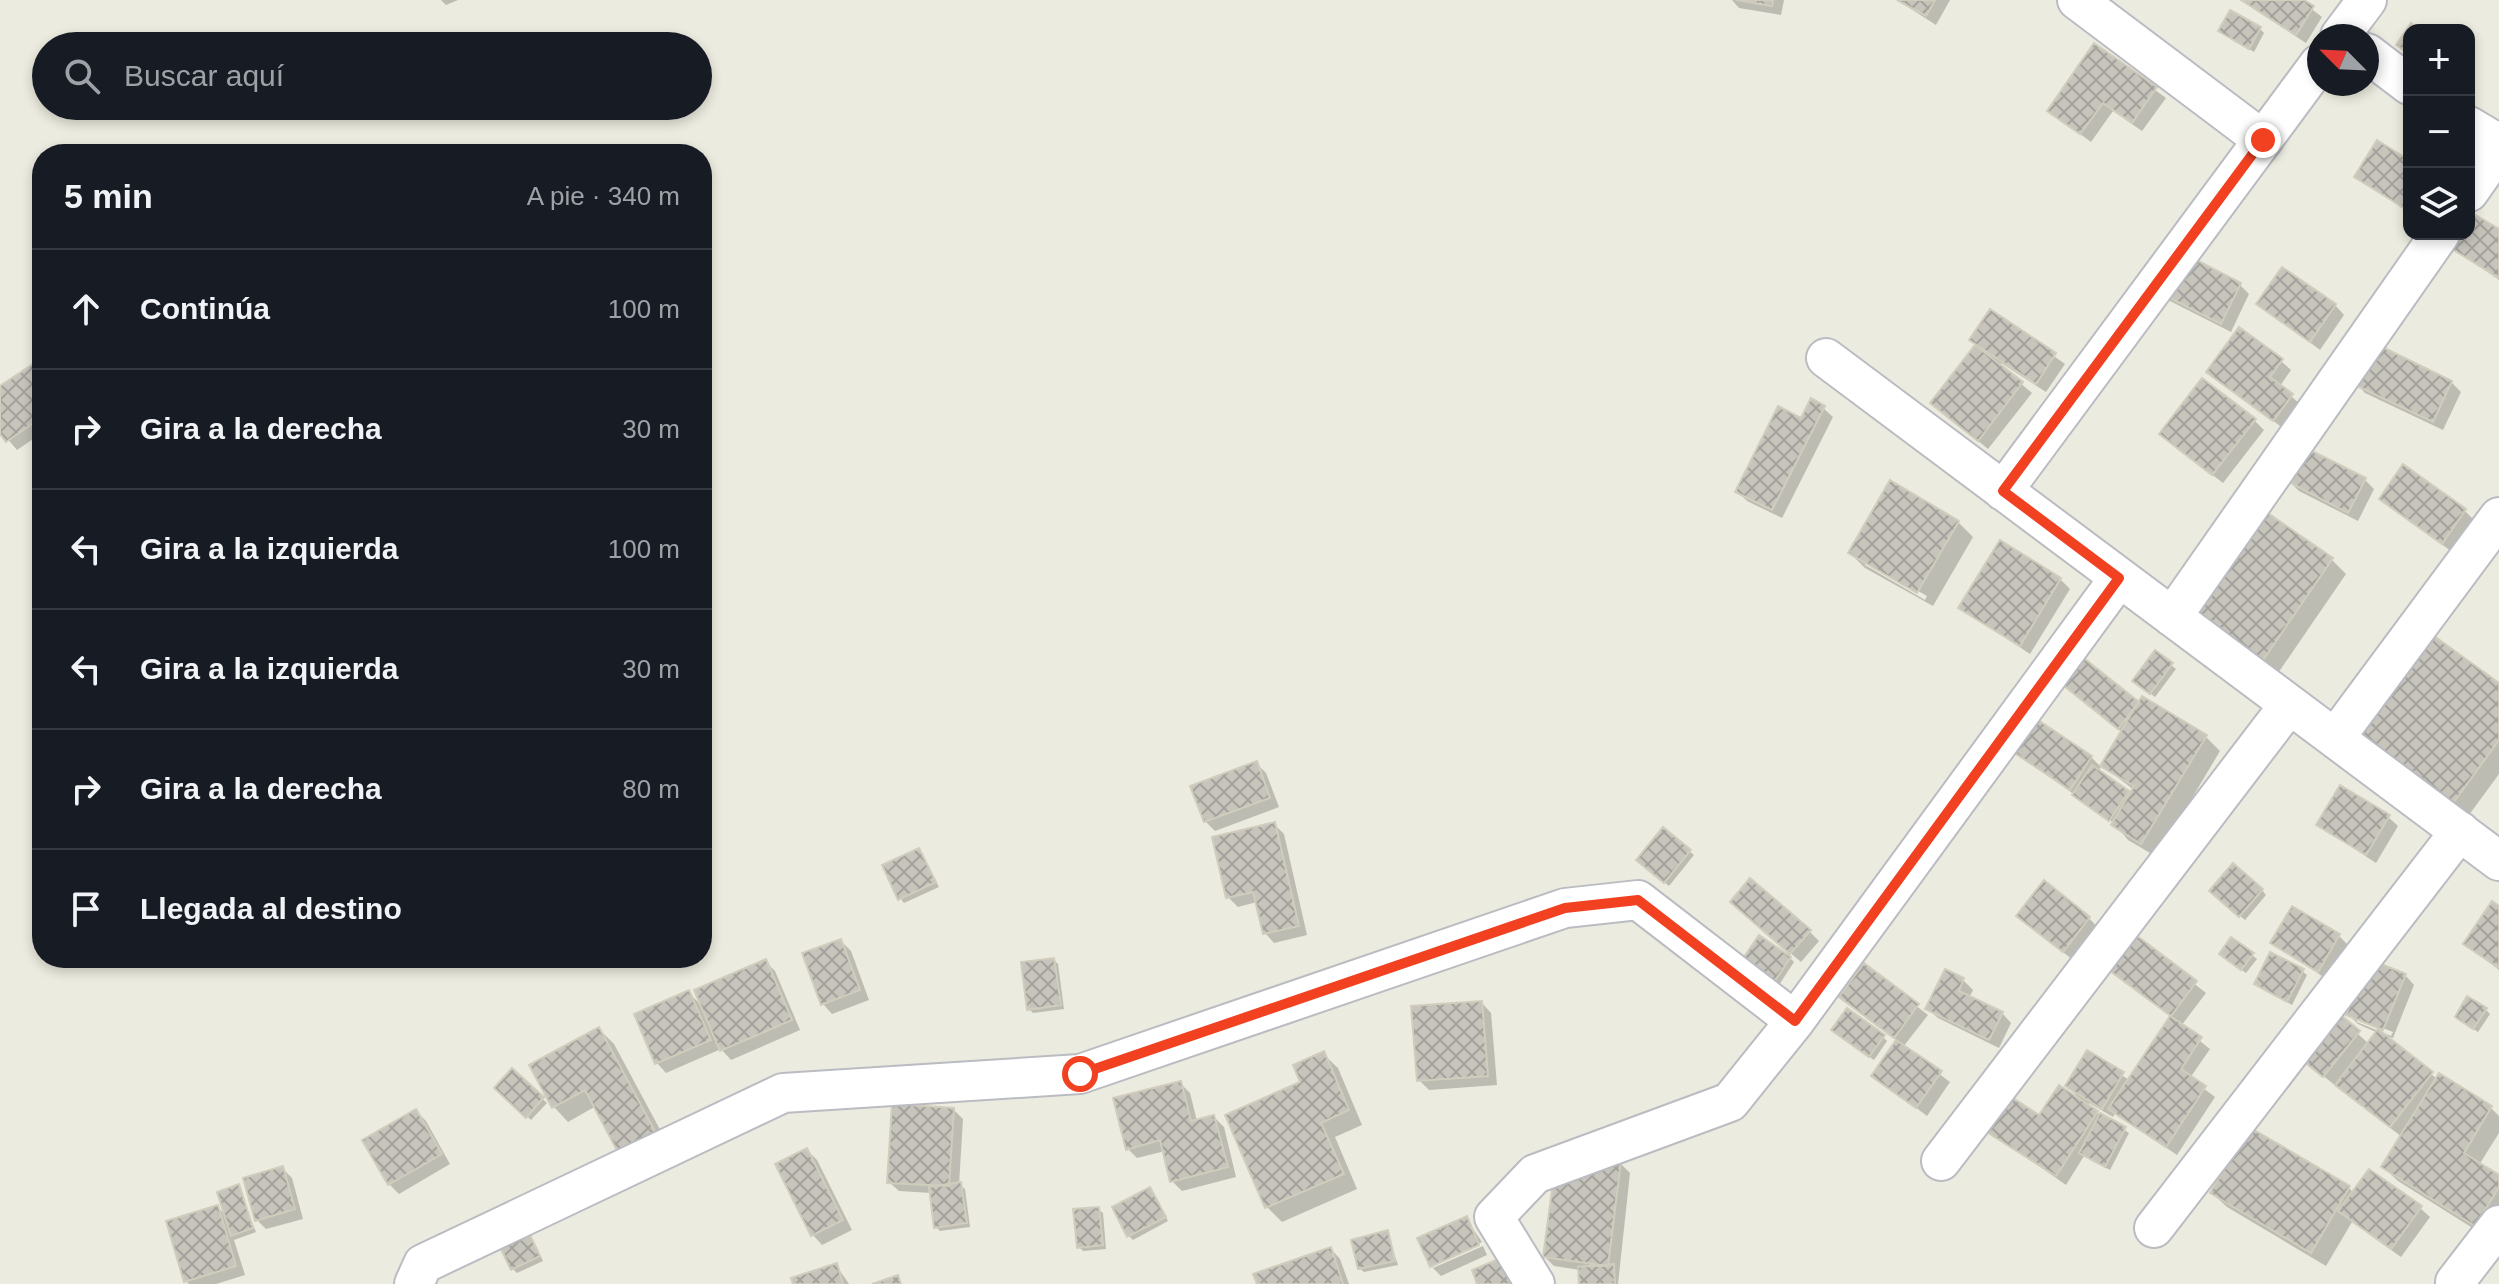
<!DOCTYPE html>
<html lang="es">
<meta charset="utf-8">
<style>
body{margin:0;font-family:Arial,sans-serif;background:#20242c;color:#f1f3f6}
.controls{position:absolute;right:24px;top:24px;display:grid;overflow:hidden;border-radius:16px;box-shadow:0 4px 12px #0003}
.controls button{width:72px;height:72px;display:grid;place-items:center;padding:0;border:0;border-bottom:2px solid #363941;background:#171b24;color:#f1f3f6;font:40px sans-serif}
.compass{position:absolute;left:2307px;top:24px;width:72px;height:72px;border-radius:50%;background:#171b24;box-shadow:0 4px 12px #0003;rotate:294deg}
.stop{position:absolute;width:24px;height:24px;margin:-18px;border:6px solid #f14121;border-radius:50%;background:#fff}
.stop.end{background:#f14121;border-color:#fff;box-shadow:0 2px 8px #0008}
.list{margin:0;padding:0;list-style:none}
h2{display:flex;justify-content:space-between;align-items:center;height:104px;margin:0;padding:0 32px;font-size:34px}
h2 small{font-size:26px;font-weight:400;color:#9ea1a6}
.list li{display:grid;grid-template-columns:52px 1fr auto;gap:24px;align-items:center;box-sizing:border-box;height:120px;padding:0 32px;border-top:2px solid #363941}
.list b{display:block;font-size:30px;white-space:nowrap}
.list em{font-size:26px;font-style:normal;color:#9ea1a6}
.icon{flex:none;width:44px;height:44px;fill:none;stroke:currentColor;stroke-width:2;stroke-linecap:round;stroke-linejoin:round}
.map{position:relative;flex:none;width:2499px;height:1284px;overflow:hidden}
.search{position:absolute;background:#171b24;box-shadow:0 4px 12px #0003;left:32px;top:32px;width:680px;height:88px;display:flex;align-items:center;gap:20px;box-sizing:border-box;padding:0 28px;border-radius:44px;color:#9ea1a6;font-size:30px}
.panel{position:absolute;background:#171b24;box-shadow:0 4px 12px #0003;left:32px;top:144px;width:680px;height:824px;border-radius:32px}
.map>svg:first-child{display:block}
</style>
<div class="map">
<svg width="2499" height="1284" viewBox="0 0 2499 1284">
<defs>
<pattern id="building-cross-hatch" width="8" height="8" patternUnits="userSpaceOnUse" patternTransform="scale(2)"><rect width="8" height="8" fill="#c7c4bc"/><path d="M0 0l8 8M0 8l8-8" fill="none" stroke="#a4a29c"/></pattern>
</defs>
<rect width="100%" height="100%" fill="#ecebdf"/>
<path fill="#0003" fill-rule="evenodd" d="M441 0H458L446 5Z
M1732 0H1784L1781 15 1739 8Z
M1897 0H1950L1936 25Z
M2240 0H2300L2322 17 2306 43Z
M2260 29 2264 33 2254 52 2220 31Z
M2095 46 2166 98 2142 131 2113 111 2091 142 2049 111Z
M2409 162V213L2357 177Z
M2469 226 2499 232V280L2454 249 2464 234H2469Z
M2240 285 2249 294 2231 332 2170 301 2160 291Z
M2259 304 2335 305 2344 315 2320 350Z
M1991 311 2065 364 2046 392 2001 363 1999 365 2032 393 1988 449 1932 403 1977 346 1972 340Z
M2281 361 2291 370 2280 386 2301 405 2284 429 2209 372Z
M36 364 42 371V433L17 450 0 430V388Z
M2451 382 2461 392 2443 430 2365 393 2356 383Z
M1823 408 1833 417 1782 518 1747 501 1737 491 1801 420Z
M2254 420 2264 430 2223 483 2171 443Z
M2365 480 2374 489 2358 521 2299 491 2289 481Z
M1891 483 1958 522 1973 537 1933 606 1865 568 1850 553ZM1865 561 1927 596 1925 600 1865 565Z
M2382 498 2465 511 2474 520 2452 552Z
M2332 560 2346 574 2274 679 2202 628Z
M2060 579 2070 589 2030 654 1961 608Z
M2155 652 2176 669 2155 697 2139 685Z
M2499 686V774L2466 819 2372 749Z
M2066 687 2139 705 2205 736 2220 751 2157 857 2128 840 2114 823 2015 752 2091 757 2101 767 2098 771 2131 795 2134 790 2103 766 2123 733Z
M1256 763 1266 773 1279 807 1215 831 1205 821Z
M2388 817 2398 826 2376 863 2318 825Z
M1274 824 1284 834 1307 935 1274 943 1265 933 1257 902 1238 907 1228 897Z
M919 850 939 887 904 903 900 898Z
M1689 851 1694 855 1669 886 1643 864Z
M2262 890 2266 895 2245 920 2216 895Z
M2499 908V970L2465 944Z
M1742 912 1809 931 1819 941 1801 962Z
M2089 918 2098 928 2073 960 2029 925Z
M2128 932 2206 993 2181 1026 2210 1049 2190 1078 2215 1097 2177 1155 2115 1113 2113 1117 2089 1103 2087 1106 2129 1133 2110 1170 2084 1156 2066 1185 1984 1128 2040 1118 2082 1101 2067 1086 2087 1052 2129 1080 2171 1017 2104 965Z
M2339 936 2348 945 2328 980 2272 943Z
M841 941 851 951 869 1000 832 1014 823 1004Z
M2252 955 2257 959 2246 973 2226 958Z
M1790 958 1794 962 1777 988 1747 967Z
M1054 960 1058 964 1064 1009 1033 1013 1029 1009Z
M765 961 775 971 800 1030 731 1060 721 1049 666 1073 657 1063 689 993 703 1007Z
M1865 966 1928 1015 1903 1047 1950 1082 1927 1116 1874 1076 1898 1041 1842 997Z
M2302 971 2307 975 2292 1005 2256 984Z
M2405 975 2414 985 2393 1038 2384 1035 2437 1079 2491 1108 2499 1116V1133L2479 1165 2499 1177V1224L2490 1239 2398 1181 2383 1167 2402 1137 2309 1065 2335 1013 2369 1044 2378 1033 2358 1024 2349 1015ZM2357 1018 2393 1032 2391 1036 2357 1022Z
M1963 980 1973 990 1969 998 2002 1013 2011 1023 1999 1048 1938 1018 1928 1009Z
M1482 1003 1491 1013 1497 1085 1429 1090 1419 1080Z
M2486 1010 2490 1014 2478 1032 2461 1021Z
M599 1029 614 1044 671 1150 596 1106 568 1122 554 1107 532 1066Z
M1837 1034 1883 1037 1887 1041 1874 1060Z
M1323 1054 1338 1068 1362 1125 1335 1137 1357 1189 1282 1222 1267 1207 1303 1083Z
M512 1071 547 1103 531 1120 497 1088Z
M1180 1083 1190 1093 1197 1121 1214 1117 1224 1127 1236 1177 1182 1191 1172 1181 1165 1151 1137 1158 1128 1149Z
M954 1110 963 1119 959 1185 965 1189 970 1227 940 1231 936 1227 932 1193 899 1191 889 1182Z
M416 1111 426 1121 450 1164 399 1194 389 1184Z
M807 1150 817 1160 852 1230 822 1245 813 1235 778 1165Z
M1620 1163 1630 1173 1618 1284H1581L1580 1270 1554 1266 1545 1257Z
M283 1169 292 1178 303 1219 266 1229 257 1220Z
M238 1187 256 1232 234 1240 245 1275 216 1284H189L186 1281 217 1207 227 1216Z
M2349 1188 2354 1193 2420 1208 2430 1217 2401 1257 2352 1222 2326 1266 2227 1207 2212 1193Z
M1150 1189 1168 1221 1133 1240 1128 1235Z
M1098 1209 1103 1213 1106 1249 1083 1251 1079 1247Z
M1466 1219 1482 1242 1433 1264V1268L1420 1239Z
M524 1221 543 1261 517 1273 513 1269Z
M1387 1233 1398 1265 1364 1272 1359 1268Z
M1483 1246 1487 1255 1441 1276 1433 1268Z
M1331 1249 1340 1259 1349 1284H1259Z
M836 1265 849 1284H795Z"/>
<path fill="url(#building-cross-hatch)" stroke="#d1cdbd" stroke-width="2" d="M1736 0H1773L1772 6Z
M1897 0H1935L1926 16Z
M2241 0H2304L2314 6 2296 35Z
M2230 10 2261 27 2249 49 2218 31Z
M2411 23 2421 30H2409V54L2396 45Z
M2094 43 2157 87 2132 123 2103 103 2080 134 2047 111Z
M2377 140 2409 160V211L2354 177Z
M2474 214 2499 229V278L2452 249 2461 234H2469V222Z
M2179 251 2241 283 2221 324 2158 292Z
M2282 267 2336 304 2310 342 2256 304Z
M1990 309 2056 353 2036 384 1969 340Z
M2239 327 2283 359 2270 377 2293 394 2273 421 2206 372Z
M2372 342 2452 381 2433 422 2353 384Z
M1975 345 2023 382 1978 441 1930 403Z
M36 362 42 371V417L6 442 0 434V386Z
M2202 378 2256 419 2212 475 2159 434Z
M1811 398 1825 406 1772 510 1735 492 1778 406 1801 418Z
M2304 447 2366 478 2348 513 2287 481Z
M2403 464 2466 509 2442 544 2379 499Z
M1890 480 1959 521 1917 593 1848 553Z
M2259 507 2333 558 2259 666 2185 614Z
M2000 540 2061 578 2020 646 1958 608Z
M2430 633 2499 683V740L2451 806 2355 735Z
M2155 650 2173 663 2150 694 2132 681Z
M2075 651 2139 702 2118 729 2054 678Z
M2142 696 2207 735 2141 844 2111 825 2134 786 2100 766Z
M2035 718 2092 756 2070 790 2013 752Z
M1257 761 1270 798 1204 822 1190 786Z
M2092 765 2129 791 2109 821 2072 795Z
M2340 785 2390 815 2366 855 2316 825Z
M1275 822 1299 926 1263 934 1253 892 1226 898 1212 837Z
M1663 827 1691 850 1664 883 1636 860Z
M919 848 936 882 898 900 882 865Z
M2233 863 2263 889 2239 917 2209 891Z
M1750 878 1811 930 1790 954 1730 902Z
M2044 880 2090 917 2063 952 2016 916Z
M2492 901 2499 906V968L2463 944Z
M2292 906 2340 934 2318 972 2270 943Z
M2128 929 2197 981 2171 1016 2102 965Z
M1759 935 1791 957 1772 985 1740 963Z
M2231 937 2254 953 2241 970 2219 954Z
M841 939 860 990 821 1005 802 953Z
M2270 952 2304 969 2287 1002 2254 984Z
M1054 958 1061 1005 1027 1010 1021 962Z
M766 959 792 1020 720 1051 694 990Z
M2369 959 2406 974 2383 1030 2346 1015Z
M1864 963 1919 1004 1894 1038 1839 997Z
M1945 969 1964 978 1959 991 2003 1012 1989 1040 1925 1009Z
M689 990 711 1040 655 1064 634 1014Z
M2467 996 2487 1008 2473 1029 2455 1017Z
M1482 1001 1488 1076 1417 1081 1411 1006Z
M1847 1008 1885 1035 1869 1057 1831 1030Z
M2335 1010 2360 1031 2323 1077 2297 1056Z
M2170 1016 2202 1037 2181 1069 2206 1086 2166 1147 2108 1109Z
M599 1027 657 1135 620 1156 585 1090 552 1108 529 1065Z
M2378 1029 2433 1072 2390 1127 2335 1085Z
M1896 1040 1942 1071 1916 1108 1871 1076Z
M2087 1050 2124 1072 2102 1109 2065 1086Z
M1324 1051 1349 1110 1321 1123 1344 1174 1265 1208 1225 1115 1300 1082 1293 1065Z
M512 1068 544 1097 526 1118 494 1088Z
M2439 1073 2492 1106 2464 1153 2499 1175V1187L2475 1226 2381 1167Z
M1181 1081 1191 1121 1214 1115 1228 1167 1170 1182 1160 1140 1126 1150 1113 1098Z
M2059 1085 2098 1111 2056 1176 1982 1129 2005 1093 2039 1115Z
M892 1104 954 1108 949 1186 887 1183Z
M416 1109 442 1154 388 1185 362 1140Z
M2100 1113 2126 1127 2105 1167 2079 1153Z
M2249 1127 2350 1186 2311 1253 2210 1193Z
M807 1148 843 1220 811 1236 775 1164Z
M1621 1161 1608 1266 1543 1257 1554 1175Z
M283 1166 295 1209 255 1221 243 1178Z
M2369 1169 2422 1206 2391 1249 2338 1211Z
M961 1182 967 1223 934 1228 929 1187Z
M239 1184 253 1228 231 1236 217 1192Z
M1150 1187 1166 1217 1127 1237 1112 1207Z
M218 1205 236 1266 184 1282 166 1221Z
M1099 1207 1103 1245 1077 1248 1073 1209Z
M520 1214 540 1256 511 1270 491 1228Z
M1467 1216 1479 1245 1430 1267 1417 1238Z
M1388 1230 1395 1261 1358 1269 1351 1240Z
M1331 1247 1343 1284H1257L1253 1274Z
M1515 1252 1527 1284H1477L1472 1270Z
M837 1263 843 1284H793L791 1278Z
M1614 1264 1615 1284H1579L1578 1267Z
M898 1275 901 1284H872Z"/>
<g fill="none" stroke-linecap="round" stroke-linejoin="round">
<defs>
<path id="minor" d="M2077 0 2263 140
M2340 36 2367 0
M2367 53 2409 85
M2469 126 2499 144
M2469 192 2499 149
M1826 358 2499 861
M2003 491 2319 64
M2172 617 2440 234
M2335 738 2499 517
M1941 1161 2289 705
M2154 1228 2460 831
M2455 1282 2499 1225
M414 1284 423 1264 783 1093 1080 1074 1565 908 1638 900 1795 1021
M1535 1284 1494 1217 1535 1174 1730 1102 1795 1021 2119 578"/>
</defs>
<use href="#minor" stroke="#babcc2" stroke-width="42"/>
<use href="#minor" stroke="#fff" stroke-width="38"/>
</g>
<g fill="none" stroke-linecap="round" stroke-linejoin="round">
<path stroke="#f14121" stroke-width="10" d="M1080 1074 1565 908 1638 900 1795 1021 2119 578 2003 491 2263 140"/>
</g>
</svg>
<div class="controls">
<button>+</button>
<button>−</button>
<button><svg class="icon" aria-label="layers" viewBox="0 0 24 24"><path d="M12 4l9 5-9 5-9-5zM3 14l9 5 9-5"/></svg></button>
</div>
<svg class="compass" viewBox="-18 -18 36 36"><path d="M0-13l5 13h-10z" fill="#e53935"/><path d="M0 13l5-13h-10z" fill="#9ea1a6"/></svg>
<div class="stop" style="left:1080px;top:1074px"></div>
<div class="stop end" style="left:2263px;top:140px"></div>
<div class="search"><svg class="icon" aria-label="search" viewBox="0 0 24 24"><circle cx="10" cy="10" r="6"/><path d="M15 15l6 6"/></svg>Buscar aquí</div>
<section class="panel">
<h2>5 min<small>A pie · 340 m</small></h2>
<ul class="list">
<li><svg class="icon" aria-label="ahead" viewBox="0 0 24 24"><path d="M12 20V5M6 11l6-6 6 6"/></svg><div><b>Continúa</b></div><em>100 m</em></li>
<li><svg class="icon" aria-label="right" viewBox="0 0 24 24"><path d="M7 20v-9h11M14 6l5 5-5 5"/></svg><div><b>Gira a la derecha</b></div><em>30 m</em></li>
<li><svg class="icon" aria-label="left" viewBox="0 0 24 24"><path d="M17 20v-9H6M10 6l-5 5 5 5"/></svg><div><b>Gira a la izquierda</b></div><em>100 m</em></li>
<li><svg class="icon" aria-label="left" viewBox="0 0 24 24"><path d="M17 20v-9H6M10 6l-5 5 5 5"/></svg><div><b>Gira a la izquierda</b></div><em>30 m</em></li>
<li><svg class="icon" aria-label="right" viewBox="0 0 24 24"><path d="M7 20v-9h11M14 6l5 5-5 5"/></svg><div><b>Gira a la derecha</b></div><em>80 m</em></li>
<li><svg class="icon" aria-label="arrive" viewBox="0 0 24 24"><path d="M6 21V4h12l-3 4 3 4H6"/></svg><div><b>Llegada al destino</b></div></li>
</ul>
</section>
</div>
